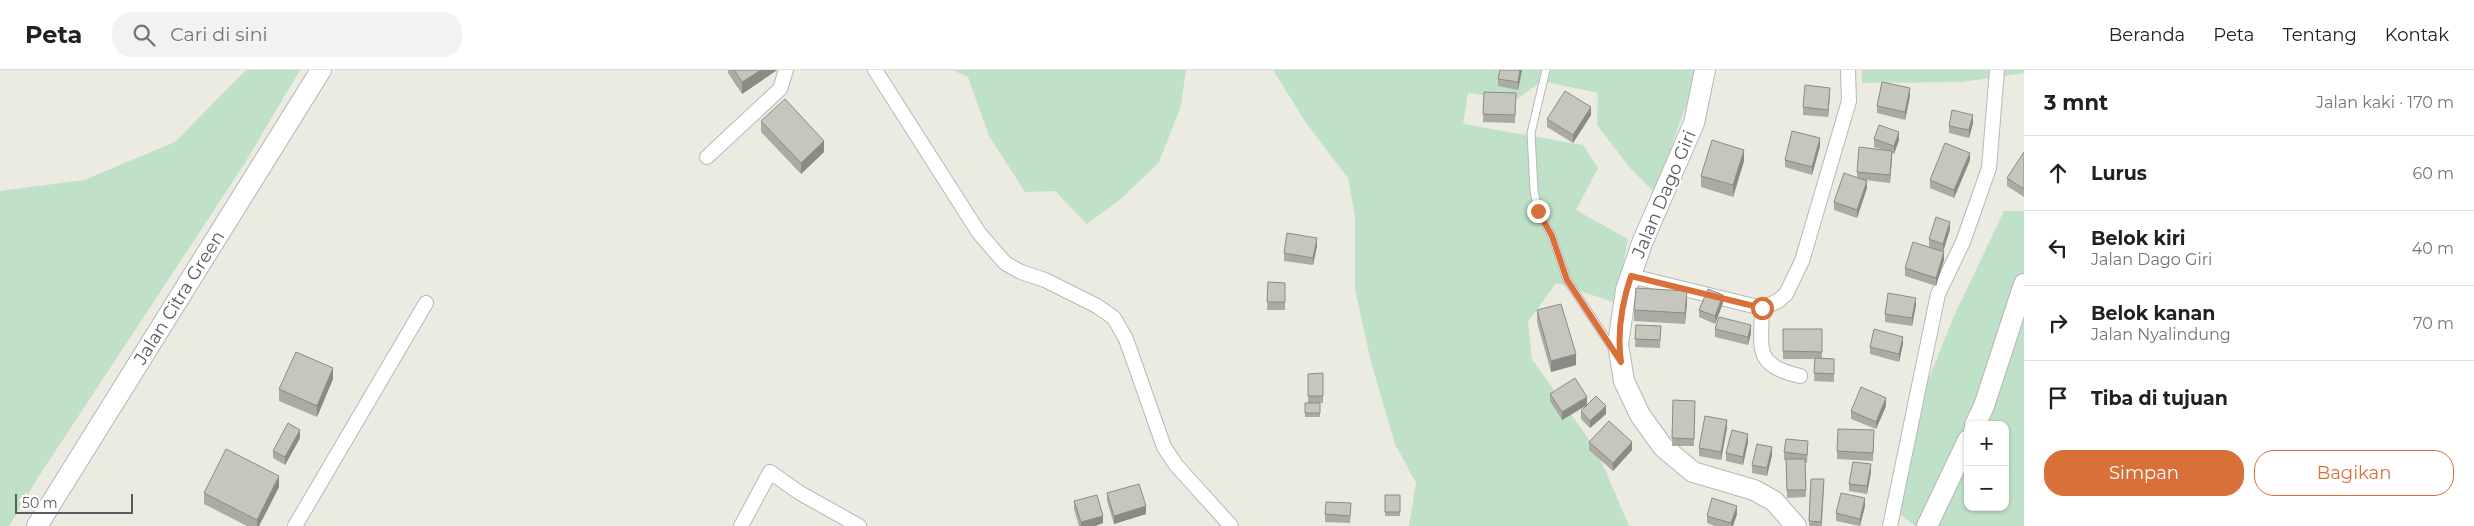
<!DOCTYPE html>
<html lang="id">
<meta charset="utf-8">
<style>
body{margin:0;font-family:Montserrat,sans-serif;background:#f2f2f2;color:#202124}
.controls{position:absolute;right:15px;bottom:15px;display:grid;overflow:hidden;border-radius:10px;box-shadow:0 1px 4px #0004}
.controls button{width:45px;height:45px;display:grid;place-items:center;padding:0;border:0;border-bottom:1px solid #e0e0e0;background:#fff;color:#202124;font:25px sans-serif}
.scale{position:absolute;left:15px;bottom:12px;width:118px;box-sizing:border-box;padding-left:5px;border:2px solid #5a5b61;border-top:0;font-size:14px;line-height:18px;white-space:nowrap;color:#5a5b61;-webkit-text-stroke:4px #fff;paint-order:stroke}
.stop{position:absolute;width:15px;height:15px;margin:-11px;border:4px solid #d96f39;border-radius:50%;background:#fff}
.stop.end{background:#d96f39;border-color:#fff;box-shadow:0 1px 5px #0008}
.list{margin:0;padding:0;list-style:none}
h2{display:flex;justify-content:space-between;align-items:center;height:65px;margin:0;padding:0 20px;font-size:21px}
h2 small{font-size:16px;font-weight:400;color:#757577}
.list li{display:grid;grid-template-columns:32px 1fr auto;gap:15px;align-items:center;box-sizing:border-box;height:75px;padding:0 20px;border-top:1px solid #e0e0e0}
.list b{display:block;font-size:19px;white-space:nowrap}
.list p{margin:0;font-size:16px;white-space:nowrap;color:#757577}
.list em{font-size:16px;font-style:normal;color:#757577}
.actions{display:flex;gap:10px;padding:15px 20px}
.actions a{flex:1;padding:11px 0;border:1px solid #d96f39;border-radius:20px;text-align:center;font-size:18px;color:#d96f39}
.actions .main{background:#d96f39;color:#fff}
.icon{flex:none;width:28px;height:28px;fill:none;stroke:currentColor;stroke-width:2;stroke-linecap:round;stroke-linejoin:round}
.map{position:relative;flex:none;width:2024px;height:456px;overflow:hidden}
header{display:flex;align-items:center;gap:30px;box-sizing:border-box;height:70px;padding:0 25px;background:#fff;border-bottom:1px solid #e0e0e0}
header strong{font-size:24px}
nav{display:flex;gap:28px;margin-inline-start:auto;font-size:18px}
.search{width:350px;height:45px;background:#f2f2f2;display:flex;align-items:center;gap:12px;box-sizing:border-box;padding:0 18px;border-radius:20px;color:#757577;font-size:19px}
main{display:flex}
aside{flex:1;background:#fff}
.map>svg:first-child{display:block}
</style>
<header>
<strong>Peta</strong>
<div class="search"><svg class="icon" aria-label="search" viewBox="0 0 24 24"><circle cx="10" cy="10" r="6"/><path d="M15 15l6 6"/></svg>Cari di sini</div>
<nav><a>Beranda</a><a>Peta</a><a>Tentang</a><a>Kontak</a></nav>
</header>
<main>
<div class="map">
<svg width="2024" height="456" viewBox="0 0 2024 456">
<rect width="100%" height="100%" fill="#ebebe1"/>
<path fill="#bfe1c8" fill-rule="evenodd" d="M246 0H300L243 96 39 406 9 456H0V121L84 110 175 72Z
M952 0H1186L1181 36 1159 92 1121 129 1087 154 1055 121 1025 122 989 66 968 7Z
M1273 0H1695V10L1655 123 1630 98 1597 55 1598 23 1542 11 1516 30 1468 23 1463 54 1583 75 1598 98 1576 140 1628 169 1616 233 1556 213 1528 252 1532 289 1597 381 1629 456H1409L1416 413 1395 374 1371 292 1355 220V146L1348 108 1306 53Z
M1862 0H2024V3L1962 12 1862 13Z
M2004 141H2024V456H1916L1887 435 1914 345 1954 246ZM1968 355H2005V437H1968Z"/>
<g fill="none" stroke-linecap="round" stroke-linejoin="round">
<defs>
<path id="lane" d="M1546 0 1531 63 1534 120 1538 141 1552 166 1567 210 1613 279"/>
<path id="street" d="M875 0 979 163 1005 193 1021 202 1045 210 1097 236 1114 248 1126 269 1164 377 1176 395 1231 456
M707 87 780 19 786 0
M1631 206 1762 238 1778 231 1786 224 1802 191 1849 31 1848 0
M1762 238C1761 280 1754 295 1800 306
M295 456 426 233
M741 456 770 402 800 423 859 456
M1890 456 1938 224 1963 172 1989 98 1997 0"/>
<g id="secondary">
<path d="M1705 0 1694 53 1642 173 1626 220 1618 274 1624 311 1640 345 1663 377 1693 402 1754 420 1774 431 1796 456"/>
<path d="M1975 355 1984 336 2024 214"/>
<path id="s1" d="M37 456 321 0"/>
<path d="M1927 456 1968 370"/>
</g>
</defs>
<use href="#lane" stroke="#b7b7bd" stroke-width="9"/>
<use href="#street" stroke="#b7b7bd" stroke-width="16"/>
<use href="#secondary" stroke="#b5b6bc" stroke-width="22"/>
<use href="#lane" stroke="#fff" stroke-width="7"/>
<use href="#street" stroke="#fff" stroke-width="14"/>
<use href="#secondary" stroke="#fff" stroke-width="20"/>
</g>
<path fill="#abaaa3" d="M728 0H777L742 24 728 3Z
M1500 0H1522L1518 20 1498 16V9Z
M1484 22 1516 23 1515 53 1483 52Z
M1830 25 1828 47 1803 45V37Z
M1910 26 1905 50 1877 43V36Z
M1591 45 1573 73 1547 57V49Z
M761 51 824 82 801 104 761 62Z
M1973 53 1969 68 1949 63V56Z
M1874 69 1899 70 1894 84 1892 83 1890 113 1866 110 1867 118 1857 148 1834 140V132L1857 107V102L1881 79 1874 77Z
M1820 76 1812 105 1785 97V90Z
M2024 82V127L2007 116V108Z
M1970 90 1954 128 1930 118V110Z
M1744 91 1733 127 1701 117V106Z
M1950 159 1943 182 1944 190 1936 216 1905 206V198L1929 177V169Z
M1317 176 1313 195 1284 191V183Z
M1268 212 1285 213V240H1267Z
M1687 232 1685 254 1634 251V240Z
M1723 233 1715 254 1699 247V240Z
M1916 235 1912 256 1885 252V244Z
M1537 240 1576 295 1551 302 1537 252Z
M1636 255 1661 256 1660 278 1635 277Z
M1715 259 1751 263 1748 275 1715 267Z
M1783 259H1822V288L1834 289V312L1814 311 1815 289H1783Z
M1903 274 1899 292 1870 284V277Z
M1323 303V333H1320V347H1305V333H1308V304Z
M333 309 317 347 279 331V319Z
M1550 324 1587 335 1562 350 1550 331Z
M1673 330 1695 331 1694 376H1672Z
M1886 336 1876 359 1851 349V341Z
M1581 341 1606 344 1590 358 1581 349Z
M1727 358 1721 390 1699 386V378Z
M300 368 285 395 273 388V381Z
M1874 368 1873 391 1837 389V381Z
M1589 372 1632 380 1613 401 1589 380Z
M1748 372 1743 395 1726 391V383Z
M1808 379 1807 393 1805 392 1806 427 1787 428 1786 390H1784V382Z
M1772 385 1767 406 1752 403V395Z
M1871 402 1867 424 1849 421V414Z
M1811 409 1824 417 1822 456H1809Z
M279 417 259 456H247L204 434V423Z
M1107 423 1146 444 1114 454 1107 431Z
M1385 425H1400V446H1385Z
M1074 431 1103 453 1095 456H1079L1074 439Z
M1865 436 1860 456 1836 451V443Z
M1351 441 1350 453 1325 452V444Z
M1737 444 1733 456H1715L1707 453V446Z"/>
<path fill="#8b8b85" d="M761 0H777L742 24V12Z
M1520 0H1522L1518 20V12Z
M1830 18V25L1828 47V40Z
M1910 18V26L1905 50V42Z
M1591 37V45L1573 73V65Z
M1973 45V53L1969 68V60Z
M1899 62V70L1894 84V76Z
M1820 68V76L1812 105V97Z
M824 71V82L801 104V93Z
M1744 80V91L1733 127V115Z
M1892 81V88L1890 113V105Z
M1970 83V90L1954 128V120Z
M1867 111V118L1857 148V140Z
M1950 152V159L1943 182V174Z
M1317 168V176L1313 195V188Z
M1944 182V190L1936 216V208Z
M1687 221V232L1685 254V243Z
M1723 225V233L1715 254V246Z
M1916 228V235L1912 256V248Z
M1751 255V263L1748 275V267Z
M1903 267V274L1899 292V284Z
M1576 284V295L1551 302V291Z
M333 298V309L317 347V336Z
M1587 327V335L1562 350V342Z
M1886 328V336L1876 359V352Z
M1606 336V344L1590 358V351Z
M1727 350V358L1721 390V382Z
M300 360V368L285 395V387Z
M1748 364V372L1743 395V387Z
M1632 372V380L1613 401V393Z
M1772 377V385L1767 406V398Z
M1871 394V402L1867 424V416Z
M279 406V417L259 456H257V450Z
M1865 428V436L1860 456V449Z
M1146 436V444L1114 454V446Z
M1737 436V444L1733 456H1731V453Z
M1103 446V453L1095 456H1081V452Z"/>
<path fill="#c7c6be" stroke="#8b8b85" d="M734 0H761L742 12Z
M1500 0H1520L1518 12 1498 9Z
M1882 12 1910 18 1905 42 1877 36Z
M1805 15 1830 18 1828 40 1803 37Z
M1565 21 1591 37 1573 65 1547 49Z
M1484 22 1516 23 1515 45 1483 44Z
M785 29 824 71 801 93 761 51Z
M1952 40 1973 45 1969 60 1949 56Z
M1879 55 1899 62 1894 76 1874 69Z
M1792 61 1820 68 1812 97 1785 90Z
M1712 70 1744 80 1733 115 1701 106Z
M1945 73 1970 83 1954 120 1930 110Z
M1859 77 1892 81 1890 105 1857 102Z
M2024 82V119L2007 108Z
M1844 103 1867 111 1857 140 1834 132Z
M1936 147 1950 152 1943 174 1929 169Z
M1287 163 1317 168 1313 188 1284 183Z
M1913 172 1944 182 1936 208 1905 198Z
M1268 212 1285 213V232H1267Z
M1636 218 1687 221 1685 243 1634 240Z
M1708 219 1723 225 1715 246 1699 240Z
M1888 223 1916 228 1912 248 1885 244Z
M1561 234 1576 284 1551 291 1537 240Z
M1719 247 1751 255 1748 267 1715 259Z
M1636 255 1661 256 1660 270 1635 269Z
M1783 259H1822V282L1783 281Z
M1874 259 1903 267 1899 284 1870 277Z
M296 282 333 298 317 336 279 319Z
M1815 288 1834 289V304L1814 303Z
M1323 303V326H1308V304Z
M1575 308 1587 327 1562 342 1550 324Z
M1861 317 1886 328 1876 352 1851 341Z
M1596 326 1606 336 1590 351 1581 341Z
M1673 330 1695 331 1694 369 1672 368Z
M1305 333H1320V343H1305Z
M1705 346 1727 350 1721 382 1699 378Z
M1609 351 1632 372 1613 393 1589 372Z
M288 353 300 360 285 387 273 381Z
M1838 359 1874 360 1873 383 1837 381Z
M1732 360 1748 364 1743 387 1726 383Z
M1786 369 1808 371 1807 385 1784 382Z
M1757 374 1772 377 1767 398 1752 395Z
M226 379 279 406 257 450 204 423Z
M1786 389H1805L1806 420H1787Z
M1853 392 1871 394 1867 416 1849 414Z
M1811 409H1824L1821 452 1809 451Z
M1139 414 1146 436 1114 446 1107 423Z
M1841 423 1865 428 1860 449 1836 443Z
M1097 425 1103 446 1081 452 1074 431Z
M1385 425H1400V442H1385Z
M1712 428 1737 436 1731 453 1707 446Z
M1326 432 1351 433 1350 446 1325 444Z"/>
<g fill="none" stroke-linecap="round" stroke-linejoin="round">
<path stroke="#d96f39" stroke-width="6" d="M1538 141 1552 166 1567 210 1621 292C1617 264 1622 233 1631 206L1762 238"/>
</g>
<g text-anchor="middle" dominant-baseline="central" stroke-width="4" stroke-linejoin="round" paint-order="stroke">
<g font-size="18" fill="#5a5b61" stroke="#fff">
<text transform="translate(1664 124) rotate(-67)">Jalan Dago Giri</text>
<text stroke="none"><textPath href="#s1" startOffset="269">Jalan Citra Green</textPath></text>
</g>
</g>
</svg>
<div class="controls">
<button>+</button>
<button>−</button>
</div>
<div class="scale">50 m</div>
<div class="stop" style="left:1762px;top:238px"></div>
<div class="stop end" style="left:1538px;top:141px"></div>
</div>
<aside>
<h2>3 mnt<small>Jalan kaki · 170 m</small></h2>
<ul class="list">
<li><svg class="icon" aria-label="ahead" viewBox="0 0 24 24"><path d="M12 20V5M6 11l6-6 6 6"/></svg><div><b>Lurus</b></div><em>60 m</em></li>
<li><svg class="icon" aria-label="left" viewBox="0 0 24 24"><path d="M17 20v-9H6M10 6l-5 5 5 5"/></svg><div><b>Belok kiri</b><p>Jalan Dago Giri</p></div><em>40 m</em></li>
<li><svg class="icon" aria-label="right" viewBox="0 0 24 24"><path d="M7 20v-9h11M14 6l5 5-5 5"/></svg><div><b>Belok kanan</b><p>Jalan Nyalindung</p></div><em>70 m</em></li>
<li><svg class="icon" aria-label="arrive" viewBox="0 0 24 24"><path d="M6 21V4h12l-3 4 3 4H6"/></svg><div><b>Tiba di tujuan</b></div></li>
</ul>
<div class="actions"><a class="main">Simpan</a><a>Bagikan</a></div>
</aside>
</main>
